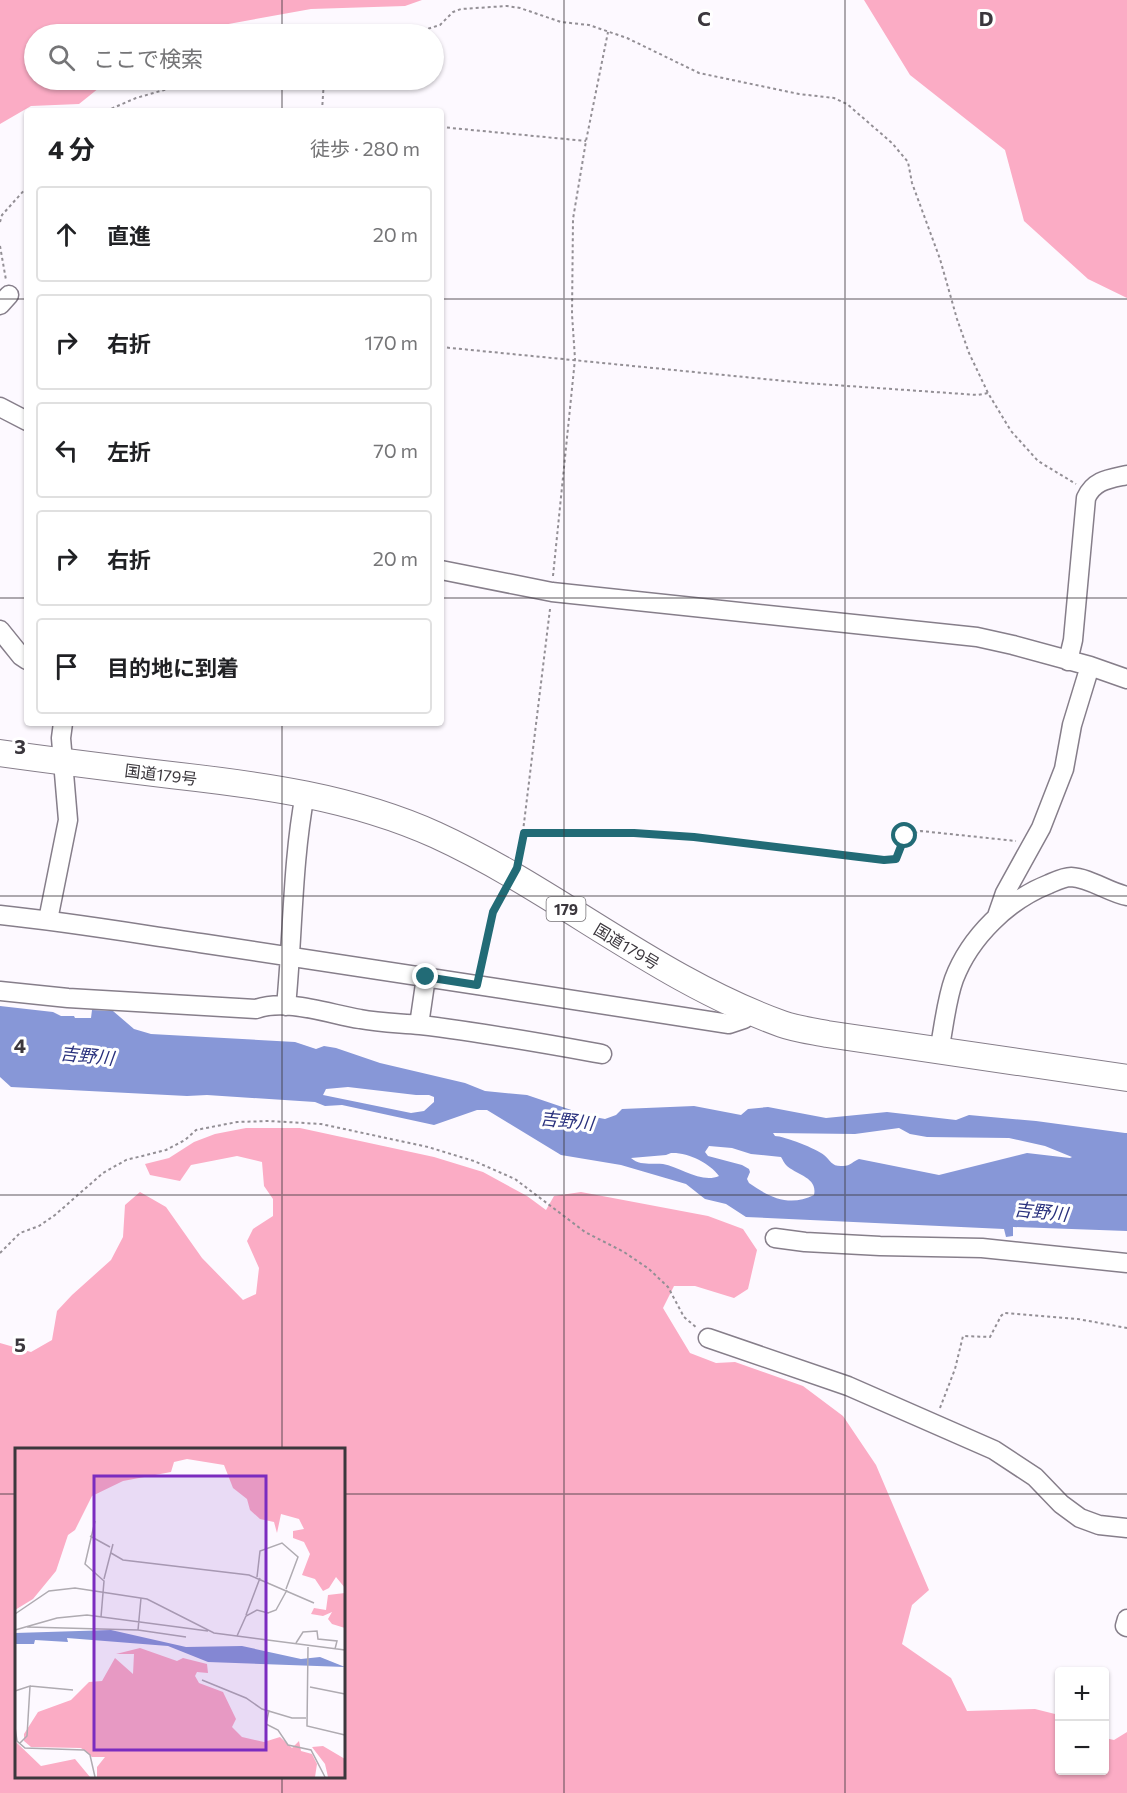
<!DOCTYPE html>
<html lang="ja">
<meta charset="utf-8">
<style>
body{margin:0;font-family:Commissioner,"Noto Sans JP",sans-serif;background:#f6f6f6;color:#202124}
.controls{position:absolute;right:18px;bottom:18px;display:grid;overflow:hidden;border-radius:6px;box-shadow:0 2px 4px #0004}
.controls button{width:54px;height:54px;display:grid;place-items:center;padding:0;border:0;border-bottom:2px solid #e0e0e0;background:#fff;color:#202124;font:30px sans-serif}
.stop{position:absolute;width:18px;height:18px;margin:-14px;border:4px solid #226b76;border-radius:50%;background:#fff}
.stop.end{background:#226b76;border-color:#fff;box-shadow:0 2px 6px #0008}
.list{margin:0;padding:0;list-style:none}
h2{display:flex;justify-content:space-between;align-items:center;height:78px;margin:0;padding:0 24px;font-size:26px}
h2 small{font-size:20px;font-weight:400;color:#757577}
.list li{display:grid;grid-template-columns:39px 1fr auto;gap:18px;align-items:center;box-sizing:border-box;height:96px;margin:0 12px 12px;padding:0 12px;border:2px solid #e0e0e0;border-radius:6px}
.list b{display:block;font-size:22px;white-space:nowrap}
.list em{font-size:20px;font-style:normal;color:#757577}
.icon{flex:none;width:33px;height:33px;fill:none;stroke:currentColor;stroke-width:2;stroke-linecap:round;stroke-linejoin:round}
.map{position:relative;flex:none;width:1127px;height:1793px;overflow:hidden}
.search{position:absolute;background:#fff;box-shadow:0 2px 4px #0004;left:24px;top:24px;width:420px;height:66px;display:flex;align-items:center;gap:15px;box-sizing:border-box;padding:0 21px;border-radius:33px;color:#757577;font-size:22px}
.panel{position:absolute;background:#fff;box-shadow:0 2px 4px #0004;left:24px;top:108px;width:420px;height:618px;border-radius:6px}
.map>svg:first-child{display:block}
</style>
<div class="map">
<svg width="1127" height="1793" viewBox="0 0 1127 1793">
<rect width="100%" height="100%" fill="#fdf9ff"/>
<path fill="#fbacc5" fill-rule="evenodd" d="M0 0H422L405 6 311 9 190 31 183 34H34V80H109L79 104 31 106 0 124Z
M864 0H1127V298L1088 279 1024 221 1005 150 910 75Z
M246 1128H300L434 1157 483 1172 527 1196 546 1210 554 1196 581 1192 708 1216 743 1229 757 1250 748 1289 734 1298 695 1286H674L663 1308 690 1353 716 1363 735 1362 803 1386 843 1416 876 1465 929 1590 912 1605 902 1644 951 1678 967 1711 1035 1709 1059 1715 1060 1770H1104L1105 1738 1114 1740 1127 1732V1793H0V1343L31 1352 52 1340 57 1311 72 1295 111 1260 123 1237 125 1205 140 1192 166 1207 202 1258 243 1300 256 1294 259 1268 247 1241 253 1229 273 1216V1199L264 1186 262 1162 237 1156 191 1165 180 1181 150 1175 145 1164 169 1158 194 1142 215 1134ZM16 1450H344V1776H16Z"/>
<path fill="#8797d7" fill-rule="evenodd" d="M0 1006 53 1012 61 1016H74L75 1018H91L92 1010 113 1011 134 1029 151 1034 295 1042 316 1049 324 1046 336 1048 380 1063 465 1083 485 1091 527 1095 589 1116 605 1119 616 1115 622 1109 694 1106 741 1115 748 1109 768 1107 826 1118 887 1112 956 1120 969 1115 1036 1121 1125 1133H1127V1231L1013 1227V1236L1006 1237 1004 1229 746 1217 726 1204 705 1199 686 1184 621 1165 561 1155 487 1110H477L434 1125 342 1105 325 1106 315 1102 207 1095 187 1096 11 1087 0 1077ZM348 1087 416 1095H429L434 1097V1102L424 1111 411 1113 323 1095 326 1089ZM899 1128 910 1134 927 1137 1009 1138 1045 1146 1072 1157 1070 1158 1027 1153 939 1175 859 1159C853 1161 851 1166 843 1166 832 1167 831 1161 824 1155 817 1149 784 1136 775 1136L773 1133 855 1134ZM709 1146 732 1148 751 1154 781 1157C783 1160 784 1163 786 1165 796 1175 818 1177 814 1195 790 1207 770 1198 749 1183L747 1179 750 1172 749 1169 742 1165 708 1156 705 1152ZM671 1153C687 1152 710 1163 719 1176 702 1184 680 1167 663 1164 652 1163 640 1166 631 1158L666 1155Z"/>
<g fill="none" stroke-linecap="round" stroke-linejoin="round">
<defs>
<path id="minor" d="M0 305 9 295
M0 407 27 421
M441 570 552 592 977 637 1013 645 1090 666 1127 679
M0 630 21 656 27 660
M1068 661 1073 640 1086 498C1094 480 1109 479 1127 475
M0 915C69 922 138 934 207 944 381 969 555 998 729 1024L744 1019 751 1011
M997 916 1005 893 1041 828 1064 769 1072 725 1090 666
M48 920 68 820 61 738 63 723
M0 991 68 998 256 1009C286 998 329 1014 360 1019 380 1023 400 1023 420 1025 481 1032 541 1043 602 1054
M286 1006C293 936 292 863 305 794
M419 1025 426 977
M939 1051C944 1027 946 1001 954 979 970 937 1008 900 1049 884 1056 881 1064 877 1071 877 1090 878 1108 892 1127 896
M775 1238 805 1242 880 1246 982 1248 1127 1263
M708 1338 848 1386 994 1450 1035 1477 1061 1504 1080 1518 1099 1525 1127 1528
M1127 1619 1125 1626 1127 1627"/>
<path id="highway" d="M0 753C57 761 114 768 171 775 261 785 352 797 436 835 556 890 657 979 782 1024 796 1029 812 1031 827 1034L1127 1078"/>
</defs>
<use href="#minor" stroke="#867e8a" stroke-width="21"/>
<use href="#highway" stroke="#867e8a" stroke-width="28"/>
<path stroke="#938f95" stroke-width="2" stroke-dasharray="3 3" stroke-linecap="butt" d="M357 34 370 30H424L440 25 453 12 461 9 507 6 520 8 561 22 589 25 627 38 699 73 799 94 834 98 847 104 892 143 908 162 912 183 940 259 957 319 969 353 988 393 1011 431 1038 461 1076 484
M106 111 136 98 199 80
M322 111 324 80
M441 127 586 141
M0 222 2 215 27 187
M0 246 6 280
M441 347 805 383 978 395 988 393
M553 576 575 359 572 314 573 219 586 141 608 32
M524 833H634L694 838 884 860 896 859 905 836 921 831 1016 841
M520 856 550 609
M481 968 493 912 502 894
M0 1253 20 1233 39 1226 55 1215 103 1173 126 1160 166 1150 185 1140 196 1130 237 1122 269 1121 321 1124 428 1147 474 1161 515 1179 585 1232 624 1252 649 1269 668 1287 684 1317 697 1328
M940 1408 955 1369 963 1336 990 1337 1001 1316 1004 1313 1078 1319 1127 1328"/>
<use href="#minor" stroke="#fff" stroke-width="18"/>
<use href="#highway" stroke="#fff" stroke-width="26"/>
</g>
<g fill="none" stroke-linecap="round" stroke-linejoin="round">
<path stroke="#226b76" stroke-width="8" d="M426 977 477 985 493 912 517 868 524 833H634L694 837 884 860 896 859 905 836"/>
</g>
<path fill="none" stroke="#3b373d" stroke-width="1.5" stroke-opacity="0.55" d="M282 0V34M564 0V1793M845 0V1793M282 80V111M0 299H27M441 299H1127M0 598H27M441 598H1127M282 723V1450M0 896H1127M0 1195H1127M0 1494H16M344 1494H1127M282 1776V1793"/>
<g text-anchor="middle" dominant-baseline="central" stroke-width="6" stroke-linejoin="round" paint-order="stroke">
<rect fill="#fff" stroke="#767377" stroke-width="1.5" x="546.5" y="897" width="39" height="24" rx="4.5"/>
<g font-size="15" font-weight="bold" fill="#3b373d">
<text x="566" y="909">179</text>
</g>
<g font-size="16" fill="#3b373d" stroke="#fff">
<text transform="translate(161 774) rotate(7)">国道179号</text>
<text transform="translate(627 946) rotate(31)">国道179号</text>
</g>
<g font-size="18" font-style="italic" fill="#29317d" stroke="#fff">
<text transform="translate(87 1055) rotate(6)">吉野川</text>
<text transform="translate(567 1120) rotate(6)">吉野川</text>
<text transform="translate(1041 1211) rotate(6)">吉野川</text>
</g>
</g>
<g transform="translate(15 1448)">
<rect width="330" height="330" fill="#fdf9ff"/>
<path d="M0 1H330V140L321 129 314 140 308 143 300 131 287 127 295 106 289 94 278 90V83L289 81 284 71 266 66 262 85 259 74 245 71 235 62 232 51 218 40 209 17 172 11 159 14 156 24 108 33 77 48 60 82 53 87 41 123 18 151 0 162ZM330 145V180L317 176 313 171 317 164 308 168 296 166 299 160 311 162 313 147ZM125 200 162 213 168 210 192 216 193 225 182 224 180 228 184 235 208 244 221 271 217 279 227 289 249 294 265 289 277 300 284 293 286 303 297 306 302 316 300 329H82V319L90 309H77L66 300 16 299 9 293V286L23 264 56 252 74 234 87 233 100 210 118 226 119 206H101ZM0 283 1 294 26 318 60 311 75 329H0ZM308 298 330 311V329H313L310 316 297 299Z" fill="#fbacc5"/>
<path d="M96 182 171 199 227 198 286 211 305 209 330 219 193 214 153 198 52 190 53 194 20 192 19 196H0V185Z" fill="#8797d7"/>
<path fill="none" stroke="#afabb1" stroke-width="1.5" d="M80 73 70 116 89 133 86 169M75 88 95 99M96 105 108 112 234 127 299 155M242 129 245 103 267 95 283 109 271 141M89 131 98 96M0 166 34 143 60 140 132 151 199 185 330 202M231 167 245 130M12 179 123 182 171 189M0 182 42 170 72 167 193 183M123 182 126 150M222 188 231 168 242 162 253 165 261 162 272 142M281 195 288 184 302 183 303 191 322 193 320 201M293 199 292 278 330 287M187 232 231 250 247 261 277 270H291M15 238 58 242M295 239 330 246M0 243 15 238 12 288 5 295M254 262 251 276 263 282 273 297 296 302 310 329M0 279 2 293 10 300 69 302 75 307 80 329"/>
<path fill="#7b2cbf" fill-opacity="0.15" stroke="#7b2cbf" stroke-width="3" d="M79 28H251V302H79Z"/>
<rect width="330" height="330" fill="none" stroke="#3b373d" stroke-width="3"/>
</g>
<g font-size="20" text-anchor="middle" font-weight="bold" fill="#3b373d" stroke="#fff" stroke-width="6" stroke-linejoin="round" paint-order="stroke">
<text x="704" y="26">C</text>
<text x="986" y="26">D</text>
<text x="20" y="754">3</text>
<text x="20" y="1053">4</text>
<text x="20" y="1352">5</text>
</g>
</svg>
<div class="controls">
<button>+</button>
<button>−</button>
</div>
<div class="stop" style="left:905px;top:836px"></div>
<div class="stop end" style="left:426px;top:977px"></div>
<div class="search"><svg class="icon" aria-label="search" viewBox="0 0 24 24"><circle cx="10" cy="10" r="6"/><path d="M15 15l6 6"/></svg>ここで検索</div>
<section class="panel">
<h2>4 分<small>徒歩 · 280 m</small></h2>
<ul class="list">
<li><svg class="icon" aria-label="ahead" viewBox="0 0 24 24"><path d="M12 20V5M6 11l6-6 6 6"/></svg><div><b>直進</b></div><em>20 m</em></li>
<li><svg class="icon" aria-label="right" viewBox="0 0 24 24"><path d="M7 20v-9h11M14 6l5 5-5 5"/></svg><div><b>右折</b></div><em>170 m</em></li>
<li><svg class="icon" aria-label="left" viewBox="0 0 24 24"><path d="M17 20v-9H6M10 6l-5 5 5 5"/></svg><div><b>左折</b></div><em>70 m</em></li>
<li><svg class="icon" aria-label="right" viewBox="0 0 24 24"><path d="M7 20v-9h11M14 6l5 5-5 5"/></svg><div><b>右折</b></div><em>20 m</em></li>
<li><svg class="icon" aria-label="arrive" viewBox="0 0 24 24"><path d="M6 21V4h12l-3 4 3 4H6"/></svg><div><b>目的地に到着</b></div></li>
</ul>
</section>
</div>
